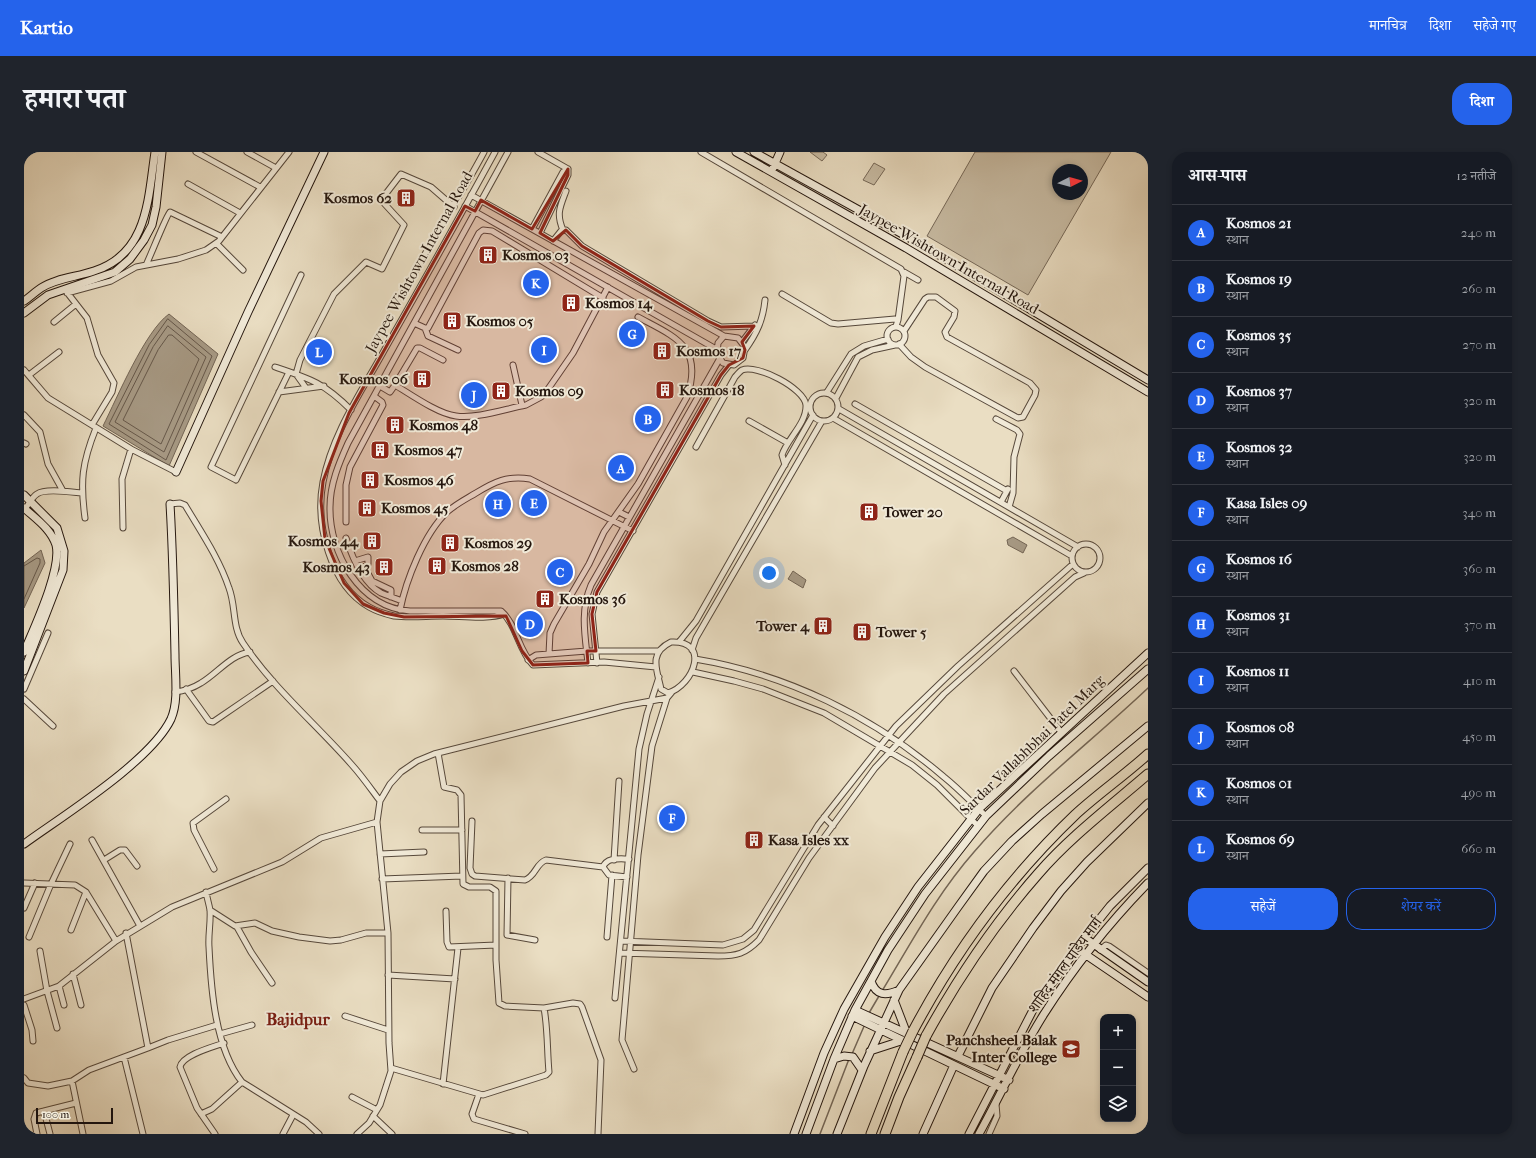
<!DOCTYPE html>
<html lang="hi">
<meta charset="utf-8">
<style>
body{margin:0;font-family:"IM FELL French Canon","Noto Serif Devanagari",serif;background:#20242c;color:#f1f3f6}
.controls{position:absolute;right:12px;bottom:12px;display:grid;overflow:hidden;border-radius:8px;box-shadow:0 2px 6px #0003}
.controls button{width:36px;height:36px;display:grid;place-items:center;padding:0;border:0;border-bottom:1px solid #363941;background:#171b24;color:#f1f3f6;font:20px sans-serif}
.compass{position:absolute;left:1028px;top:12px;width:36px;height:36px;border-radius:50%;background:#171b24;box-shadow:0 2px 6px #0003;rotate:84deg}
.scale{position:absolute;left:12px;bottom:10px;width:77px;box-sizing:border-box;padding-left:4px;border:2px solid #24160e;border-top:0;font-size:11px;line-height:14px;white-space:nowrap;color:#24160e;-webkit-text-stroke:3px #f1ead8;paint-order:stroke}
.you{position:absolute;left:745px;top:421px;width:14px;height:14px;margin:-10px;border:3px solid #fff;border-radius:50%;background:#1a73e8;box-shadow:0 0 0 6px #1a73e833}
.badge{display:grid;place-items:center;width:26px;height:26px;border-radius:50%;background:#2563eb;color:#fff;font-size:13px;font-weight:700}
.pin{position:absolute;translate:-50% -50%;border:2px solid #fff;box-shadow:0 1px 4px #0006}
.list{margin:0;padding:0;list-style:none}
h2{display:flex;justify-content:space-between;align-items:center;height:52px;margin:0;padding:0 16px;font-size:17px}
h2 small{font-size:13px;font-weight:400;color:#9ea1a6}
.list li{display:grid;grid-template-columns:26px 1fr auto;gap:12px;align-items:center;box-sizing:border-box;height:56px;padding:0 16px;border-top:1px solid #363941}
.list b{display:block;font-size:15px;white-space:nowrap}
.list p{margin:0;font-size:13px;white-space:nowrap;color:#9ea1a6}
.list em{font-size:13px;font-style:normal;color:#9ea1a6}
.actions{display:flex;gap:8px;padding:12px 16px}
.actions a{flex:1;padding:9px 0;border:1px solid #2563eb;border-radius:16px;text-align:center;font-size:14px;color:#2563eb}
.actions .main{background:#2563eb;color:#fff}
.icon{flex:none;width:22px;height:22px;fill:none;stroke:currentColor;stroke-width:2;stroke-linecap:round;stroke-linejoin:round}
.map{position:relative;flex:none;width:1124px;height:982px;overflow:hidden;border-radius:16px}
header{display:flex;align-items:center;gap:24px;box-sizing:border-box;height:56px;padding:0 20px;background:#2563eb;color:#fff}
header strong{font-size:19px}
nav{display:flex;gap:22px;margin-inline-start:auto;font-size:14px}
.intro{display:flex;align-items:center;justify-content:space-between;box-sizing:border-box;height:96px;padding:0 24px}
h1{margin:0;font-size:28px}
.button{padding:10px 18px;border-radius:16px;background:#2563eb;color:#fff;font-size:14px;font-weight:700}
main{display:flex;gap:24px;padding:0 24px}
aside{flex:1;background:#171b24;border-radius:16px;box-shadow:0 2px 6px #0003}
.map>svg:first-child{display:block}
</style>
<header>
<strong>Kartio</strong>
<nav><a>मानचित्र</a><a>दिशा</a><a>सहेजे गए</a></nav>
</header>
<div class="intro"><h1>हमारा पता</h1><a class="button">दिशा</a></div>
<main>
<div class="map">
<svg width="1124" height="982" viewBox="0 0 1124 982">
<rect width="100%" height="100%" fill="#eadec3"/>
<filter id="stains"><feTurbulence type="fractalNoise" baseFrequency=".005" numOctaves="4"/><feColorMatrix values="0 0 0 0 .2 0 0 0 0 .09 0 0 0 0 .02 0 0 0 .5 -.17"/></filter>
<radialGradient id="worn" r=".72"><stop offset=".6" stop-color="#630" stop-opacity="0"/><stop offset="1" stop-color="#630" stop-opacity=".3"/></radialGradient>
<path fill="#c8bca4" stroke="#766959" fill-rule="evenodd" d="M786 0H799L803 3 798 9Z
M951 0H1087L1004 143 903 84ZM1034 18H1058V42H1034Z
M850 11 861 17 850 33 839 28Z"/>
<path fill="#a79a85" stroke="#736555" d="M145 162 194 202 145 314 79 274C93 246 121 179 145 162Z
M989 385 1003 393 999 401 984 393 983 388Z
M17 398 21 411 0 456V411Z
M769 419 782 428 779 436 764 427Z"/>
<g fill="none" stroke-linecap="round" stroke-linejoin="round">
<path stroke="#66584a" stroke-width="1" d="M144 167 188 204 142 308 85 272 125 193Z
M144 174 182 205 140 300 91 270 129 195Z
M145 183H148L175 207 137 292 99 268 134 198Z
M0 414 13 406 16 407V411L0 447"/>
<path stroke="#736555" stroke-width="1.5" d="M858 839C887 791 913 742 950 700 1002 639 1066 591 1124 536
M845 861 855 844
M828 902 841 872
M796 982 825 907"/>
<defs>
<path id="street" d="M172 0 236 35
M223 0 252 16
M471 0C435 66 398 132 361 197 338 239 308 282 299 330 291 372 306 433 345 455 352 459 361 462 370 464 386 466 402 464 419 464 437 464 464 468 480 462
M484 0 324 291C315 311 306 332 306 355 305 401 336 456 386 459H477C493 473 494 498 509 513L580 510 632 515
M514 0 544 17
M677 0 877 117 880 124 874 168
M164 32 216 61
M447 43 700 184
M441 54 692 197
M508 77 539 20 544 17
M539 78C532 62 536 55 542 39
M516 81 544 23V17
M529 89 537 79 542 78 558 94 684 169 697 175 730 174
M192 91 219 118
M122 113C126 105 143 62 146 60L198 85
M880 120 894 128
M388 125C411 83 437 43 460 0
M42 139 63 166 74 203 90 231 88 240 68 273
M43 141 87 129 112 115 154 107 182 98 195 89 265 0
M758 142 807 171 814 172 871 167 874 168 872 174
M30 170 52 152
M390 171 401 176H404L455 81 459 78 468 79 579 146
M863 184a9 9 0 1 1 18 0a9 9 0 1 1-18 0Z
M401 176 404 184 434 198
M700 184 714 186 721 195 719 206 710 213 699 211 693 202 694 191Z
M718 190 731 173
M875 192 887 205 901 215 994 266 999 265 1011 243 1012 238 1006 231 923 185 921 180 930 165 931 159 912 145H904L901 147 880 179
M721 198C733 181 739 168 741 148
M419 208 396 196H393L371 233C386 242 414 262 432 264 452 267 481 257 502 253L517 245 522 240 549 201 584 135
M489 213 498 253
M251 215C287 227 300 231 327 258
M0 218 24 246 107 297 152 320
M265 220 212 328 187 315 277 123
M5 223 35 200
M356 234 366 240 371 233
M282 236 272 222 276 208 310 142 342 110 358 117 380 73 357 48 377 22 407 35 430 55
M255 240 300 234
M803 240 827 202 840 194 864 187
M786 255a14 14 0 1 1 28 0a14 14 0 1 1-28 0Z
M812 246 834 205 848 198 871 193
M831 252 983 339
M815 257 1054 395
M0 263 16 280 24 312 39 339
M809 266 1048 404
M972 267 993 278 996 282 990 305 989 341 985 355
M725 269 764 291
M0 291 2 292
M672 295 711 225C713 223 716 219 718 218 733 212 780 236 782 253 783 271 763 287 758 303L761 313
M977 350 984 337
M146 352 156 351 161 353C177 380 195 406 205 436 212 454 208 475 219 491 250 537 292 572 328 613 338 624 347 637 356 649
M1 357C5 352 8 345 13 342 21 336 47 340 57 341
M595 360 605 365
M61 366C56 329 58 311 72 276
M322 370V333L326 315 359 253 358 250 350 244
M99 376 98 327 107 297
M322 386C328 405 339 431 357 441 364 444 371 446 378 449
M1048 406a14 14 0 1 1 28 0a14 14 0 1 1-28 0Z
M331 409 344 405V412L336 417
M342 418 348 429 367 438V445
M376 458C382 428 400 382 423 360 432 352 442 347 452 341 470 330 484 323 506 327L609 379
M647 490C687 488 670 533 644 541L637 537C633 518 624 501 647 490Z
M655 490 672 469 789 263
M668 498 672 486 798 269
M525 502 526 481 530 472 565 412 580 380 614 332 663 245C680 194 651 185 614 165
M671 507C763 522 850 565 920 625 935 637 948 651 962 664
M504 508 512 503 563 499H634
M564 511C561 483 556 459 567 433L695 208
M573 511 568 462 573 440 697 223 705 213
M990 519 1037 580
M669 520 710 529 739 537 800 561 888 613 913 633 954 674
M0 537 24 481
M162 537 185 569 189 570 249 529
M151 540C160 539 169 536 177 531 194 521 206 503 226 500
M0 547 29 574
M414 601 420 635 433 638 437 643 439 732 445 735H466L472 739V808L475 851 481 854 520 856 549 851 556 852 558 855 577 908 574 982
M800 665 809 674
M448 669 446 716 448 722 451 724 501 728C512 724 512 711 522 708L579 715
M398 678H438
M68 688 116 774
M356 702 400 700
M80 708 96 698H101L113 714
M590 708 595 629
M190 717 170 678 169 671 202 647
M603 725 585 723 579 715C583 705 595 707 605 707
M484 726 483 783 511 788
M358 727 438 724
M0 731 51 733 62 740 92 789
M182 740C183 746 185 752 186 758 187 770 184 783 185 795 187 837 191 896 218 930L282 970 295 982
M0 756 11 731
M186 758 211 774 231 771 248 779 275 785 306 789 317 788 342 781H364
M422 759 423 790 425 795 472 793
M213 775 227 800 248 831
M47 778 62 740
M5 785 27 732 46 692
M583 785 588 723
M597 789 699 793 719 787 730 778 794 673 872 574 934 514 1049 412
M1076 798 1082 793 1085 794 1124 821
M16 799 23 839 33 876
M596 801 694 804C713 804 721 802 735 788L785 706 851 616 920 542 1051 425 1060 421
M49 822 57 853
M364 823 431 827
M35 834 40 853
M591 846 615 597 623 562 635 525
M0 847 35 834 92 789 148 755 258 710 297 686 353 670
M0 853 8 878 9 889
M321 864 364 878
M196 882 228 873
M124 896 144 888 193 873
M100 905 119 982
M367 916 459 943 522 923 525 920C523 899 524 878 520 856
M610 917 598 888 614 703 628 594 643 546 648 540
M0 926 4 931 24 934 48 929 65 918 124 896 102 781
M48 929 59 982
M419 932 434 796
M455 942 448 962 450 967 501 982
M328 945 353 958
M20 959 26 982
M177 962 188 957 218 930
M349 964 368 982
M13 982 10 967 12 961 52 951
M191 982 173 956 156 915C158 903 189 895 200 891
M259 982 269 963
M333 982 345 971 356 953 367 919 365 891 364 781 353 670 356 649 366 632 377 620 393 609 410 602 600 554 643 546
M965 982 973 964 972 952"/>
<path id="secondary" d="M712 0 882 96 1124 240
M730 0 900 94 1124 228
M749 16 756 0
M0 149C6 145 11 140 17 136 32 126 53 125 70 119 124 102 124 47 131 0
M0 161 24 143 91 120 106 107 120 88 128 73 132 55 138 0
M152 320 224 160 300 0
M0 343 33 376 40 399 39 418 0 519
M0 356C12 367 27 377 32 393 38 417 10 476 0 500
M0 692C40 663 127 609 147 567 155 549 151 523 151 503 150 453 149 402 146 352
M1061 786 1124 830
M1052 796 1124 845
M847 829C852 844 862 844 875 838
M870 848 883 882
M831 858 985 928
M828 864 980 937
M846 899 880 888
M934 904 968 836 1009 776 1037 739 1063 710 1124 651
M810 907 820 904 829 905 838 918
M770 982 800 901 820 857 861 785 894 735 955 657 1124 501
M782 982 810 907 831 858 864 798 901 742 962 664 1025 604 1124 517
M813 982 840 914 875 838 934 755 960 719 988 689 1018 662 1124 574
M899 982 930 913
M945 982 1009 858 1062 784 1086 754 1124 716
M955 982C977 942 996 900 1020 862 1050 815 1085 771 1124 731"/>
<path id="highway" d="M889 879C932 798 986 725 1052 662 1075 641 1101 623 1124 602
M902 884C934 826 970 772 1014 722 1046 685 1087 654 1124 622
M847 982 879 900
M861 982 875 945 893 905"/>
</defs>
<use href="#street" stroke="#56483b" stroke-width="7"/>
<use href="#secondary" stroke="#24160e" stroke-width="9"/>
<use href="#highway" stroke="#24160e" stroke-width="11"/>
<use href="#street" stroke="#f1ead8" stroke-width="5"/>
<use href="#secondary" stroke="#f1ead8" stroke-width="7"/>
<use href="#highway" stroke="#eadec3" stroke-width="9"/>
<defs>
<path id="highway-bridge" d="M879 900 889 879
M893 905 902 884"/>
</defs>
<use href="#highway-bridge" stroke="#24160e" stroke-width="11" stroke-linecap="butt"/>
<use href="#highway-bridge" stroke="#eadec3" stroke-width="9"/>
</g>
<path fill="#8f2418" fill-opacity="0.2" stroke="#8f2418" stroke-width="3" stroke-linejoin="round" d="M544 17V23L516 81 529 89 542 78 558 94 684 169 697 175 730 174 718 190 721 198 719 206 705 213 697 223 573 440 568 462 572 499H563L564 511 509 513 498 499 482 464 380 465 360 461 339 452 320 431 301 387 297 349 299 329 325 261 441 54 451 59 457 48 508 77Z"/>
<defs>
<symbol id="building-square" viewBox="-11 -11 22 22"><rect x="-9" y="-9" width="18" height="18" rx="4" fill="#8f2418" stroke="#f1ead8"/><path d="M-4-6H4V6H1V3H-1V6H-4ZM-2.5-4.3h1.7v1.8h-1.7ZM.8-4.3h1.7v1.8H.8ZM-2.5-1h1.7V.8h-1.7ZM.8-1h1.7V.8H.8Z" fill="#fff"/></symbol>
<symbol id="university-square" viewBox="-11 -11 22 22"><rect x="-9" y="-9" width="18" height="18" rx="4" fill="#8f2418" stroke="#f1ead8"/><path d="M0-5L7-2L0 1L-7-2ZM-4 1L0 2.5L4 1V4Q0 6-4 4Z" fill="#fff"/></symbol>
</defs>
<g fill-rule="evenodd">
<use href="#building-square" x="371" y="35" width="22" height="22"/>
<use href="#building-square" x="453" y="92" width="22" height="22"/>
<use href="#building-square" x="536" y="140" width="22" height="22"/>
<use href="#building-square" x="417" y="158" width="22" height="22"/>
<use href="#building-square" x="627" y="188" width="22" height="22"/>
<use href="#building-square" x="387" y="216" width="22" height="22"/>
<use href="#building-square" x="630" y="227" width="22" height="22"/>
<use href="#building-square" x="466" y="228" width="22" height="22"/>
<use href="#building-square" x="360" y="262" width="22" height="22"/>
<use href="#building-square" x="345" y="287" width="22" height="22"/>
<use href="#building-square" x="335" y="317" width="22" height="22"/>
<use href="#building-square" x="332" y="345" width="22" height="22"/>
<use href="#building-square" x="834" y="349" width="22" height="22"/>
<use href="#building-square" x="337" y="378" width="22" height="22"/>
<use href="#building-square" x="415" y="380" width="22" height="22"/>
<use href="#building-square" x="402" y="403" width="22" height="22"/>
<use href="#building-square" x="349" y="404" width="22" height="22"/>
<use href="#building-square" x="510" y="436" width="22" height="22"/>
<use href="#building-square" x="788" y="463" width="22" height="22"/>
<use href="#building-square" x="827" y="469" width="22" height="22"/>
<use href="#building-square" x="719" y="677" width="22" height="22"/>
<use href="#university-square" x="1036" y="886" width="22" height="22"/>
</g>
<g text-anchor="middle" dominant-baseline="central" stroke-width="4" stroke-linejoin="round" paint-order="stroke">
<g font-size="15" font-weight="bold" fill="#24160e" stroke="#f1ead8" text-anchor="start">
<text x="368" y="46" text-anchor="end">Kosmos 62</text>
<text x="478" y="103">Kosmos 03</text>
<text x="561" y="151">Kosmos 14</text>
<text x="442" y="169">Kosmos 05</text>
<text x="652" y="199">Kosmos 17</text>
<text x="384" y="227" text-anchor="end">Kosmos 06</text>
<text x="655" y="238">Kosmos 18</text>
<text x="491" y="239">Kosmos 09</text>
<text x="385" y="273">Kosmos 48</text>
<text x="370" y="298">Kosmos 47</text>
<text x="360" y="328">Kosmos 46</text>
<text x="357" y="356">Kosmos 45</text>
<text x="859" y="360">Tower 20</text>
<text x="334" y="389" text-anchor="end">Kosmos 44</text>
<text x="440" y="391">Kosmos 29</text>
<text x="427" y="414">Kosmos 28</text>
<text x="346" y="415" text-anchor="end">Kosmos 43</text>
<text x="535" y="447">Kosmos 36</text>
<text x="785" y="474" text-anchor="end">Tower 4</text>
<text x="852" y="480">Tower 5</text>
<text x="744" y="688">Kasa Isles xx</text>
<text x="1033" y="888" text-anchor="end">Panchsheel Balak<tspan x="1033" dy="17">Inter College</tspan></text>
</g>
<g font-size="15" fill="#24160e" stroke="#f1ead8">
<text transform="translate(925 107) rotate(30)">Jaypee Wishtown Internal Road</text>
<text transform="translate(395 110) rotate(-61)">Jaypee Wishtown Internal Road</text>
<text transform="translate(1008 593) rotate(-44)">Sardar Vallabhbhai Patel Marg</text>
<text transform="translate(1041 813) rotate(-54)">शाहिद मंगल पांडेय मार्ग</text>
</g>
<g font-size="17" font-weight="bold" fill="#7a1f14" stroke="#f1ead8">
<text x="274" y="867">Bajidpur</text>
</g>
</g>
<rect width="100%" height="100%" filter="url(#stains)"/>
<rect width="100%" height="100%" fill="url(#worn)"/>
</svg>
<div class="controls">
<button>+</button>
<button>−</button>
<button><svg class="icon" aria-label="layers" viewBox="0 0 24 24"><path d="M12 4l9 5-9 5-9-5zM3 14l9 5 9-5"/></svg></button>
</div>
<svg class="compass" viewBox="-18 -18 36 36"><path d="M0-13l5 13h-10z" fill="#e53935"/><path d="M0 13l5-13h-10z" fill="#9ea1a6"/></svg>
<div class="scale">100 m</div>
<div class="you"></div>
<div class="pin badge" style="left:597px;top:316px">A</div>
<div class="pin badge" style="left:624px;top:267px">B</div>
<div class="pin badge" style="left:536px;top:420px">C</div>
<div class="pin badge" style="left:506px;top:472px">D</div>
<div class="pin badge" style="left:510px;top:351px">E</div>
<div class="pin badge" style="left:648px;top:666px">F</div>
<div class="pin badge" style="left:608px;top:182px">G</div>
<div class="pin badge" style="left:474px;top:352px">H</div>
<div class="pin badge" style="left:520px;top:198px">I</div>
<div class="pin badge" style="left:450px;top:243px">J</div>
<div class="pin badge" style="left:512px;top:131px">K</div>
<div class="pin badge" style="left:295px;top:200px">L</div>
</div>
<aside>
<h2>आस-पास<small>12 नतीजे</small></h2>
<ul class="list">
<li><span class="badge">A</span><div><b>Kosmos 21</b><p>स्थान</p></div><em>240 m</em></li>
<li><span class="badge">B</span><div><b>Kosmos 19</b><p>स्थान</p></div><em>260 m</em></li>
<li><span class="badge">C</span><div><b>Kosmos 35</b><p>स्थान</p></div><em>270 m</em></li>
<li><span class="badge">D</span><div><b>Kosmos 37</b><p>स्थान</p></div><em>320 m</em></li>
<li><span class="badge">E</span><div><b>Kosmos 32</b><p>स्थान</p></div><em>320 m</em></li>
<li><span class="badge">F</span><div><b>Kasa Isles 09</b><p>स्थान</p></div><em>340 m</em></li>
<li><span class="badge">G</span><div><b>Kosmos 16</b><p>स्थान</p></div><em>360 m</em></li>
<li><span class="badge">H</span><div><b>Kosmos 31</b><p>स्थान</p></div><em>370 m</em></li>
<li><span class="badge">I</span><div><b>Kosmos 11</b><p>स्थान</p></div><em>410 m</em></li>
<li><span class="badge">J</span><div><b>Kosmos 08</b><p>स्थान</p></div><em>450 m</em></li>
<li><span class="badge">K</span><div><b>Kosmos 01</b><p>स्थान</p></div><em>490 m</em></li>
<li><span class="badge">L</span><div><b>Kosmos 69</b><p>स्थान</p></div><em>660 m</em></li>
</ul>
<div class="actions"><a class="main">सहेजें</a><a>शेयर करें</a></div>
</aside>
</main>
